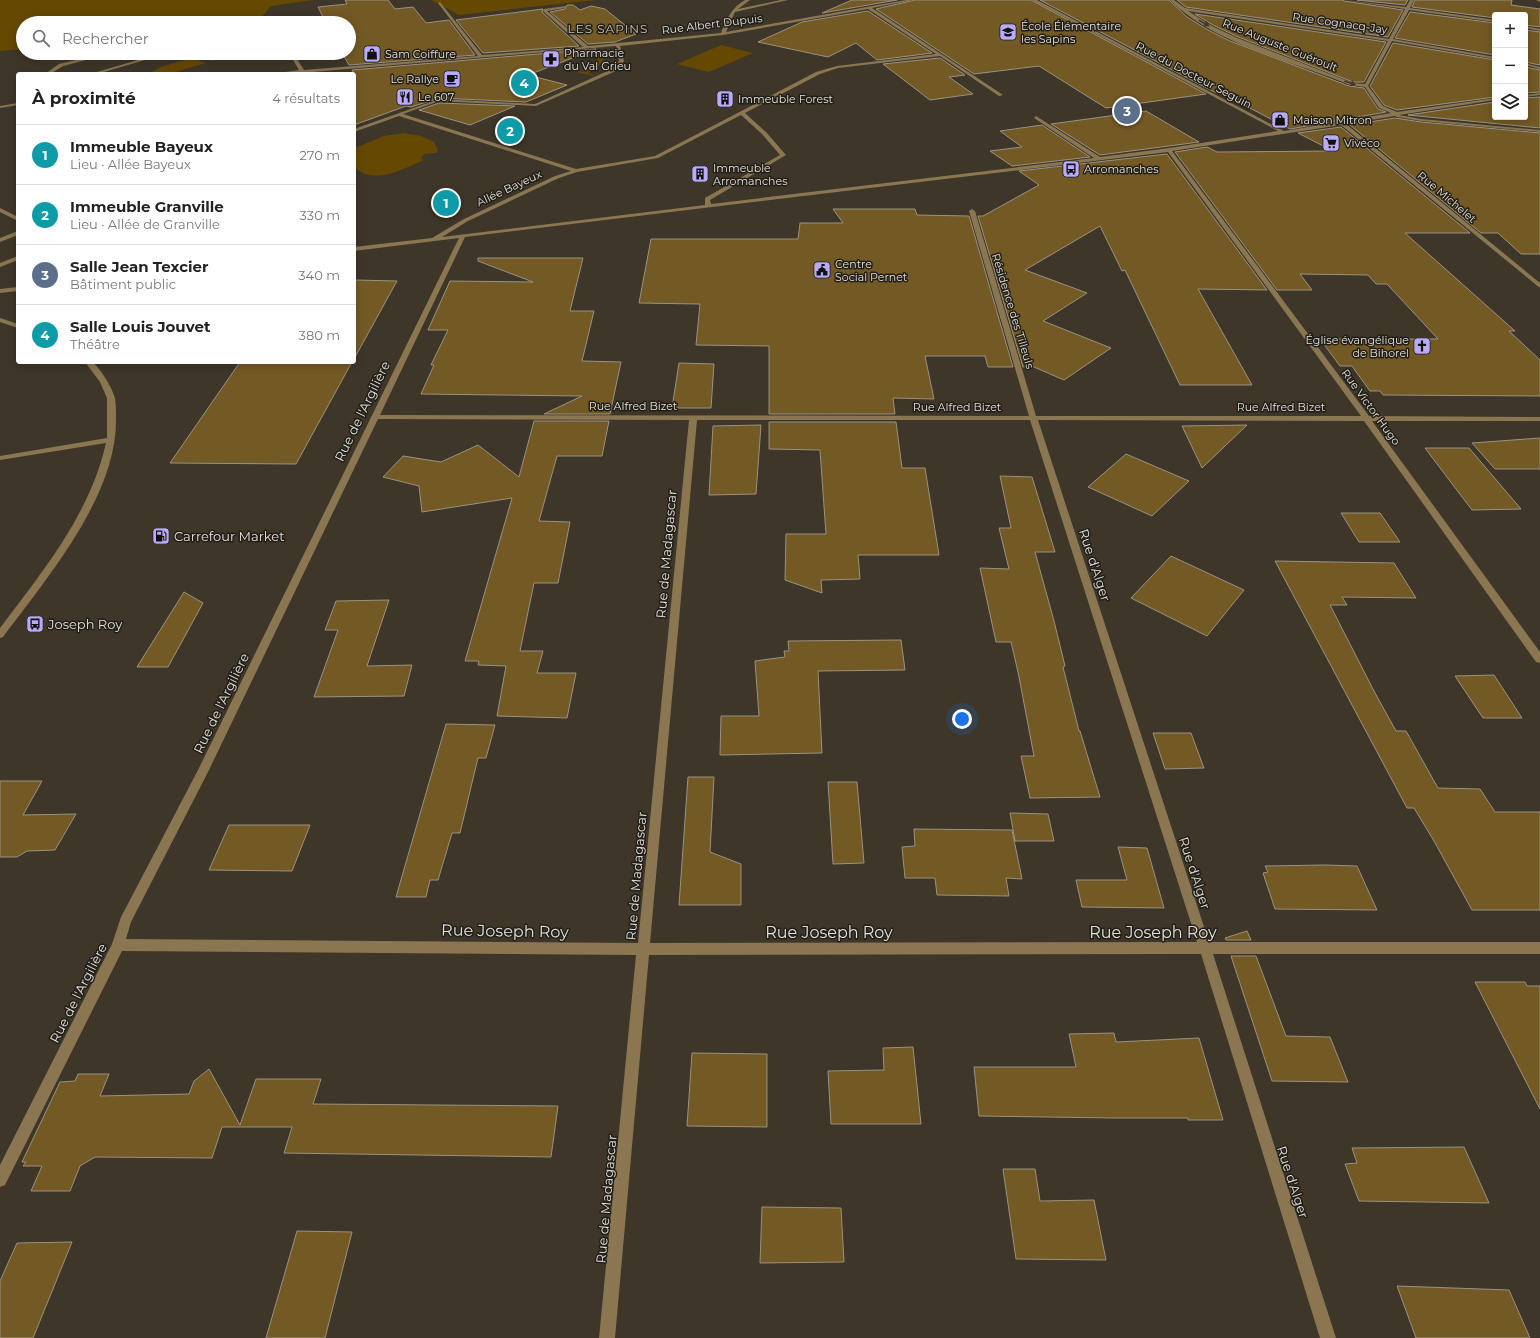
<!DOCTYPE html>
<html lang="fr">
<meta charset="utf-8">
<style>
body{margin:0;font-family:Montserrat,sans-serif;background:#f2f2f2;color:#222}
.controls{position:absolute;right:12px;top:12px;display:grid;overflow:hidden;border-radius:4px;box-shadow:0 2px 10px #0003}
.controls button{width:36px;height:36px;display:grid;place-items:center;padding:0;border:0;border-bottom:1px solid #e0e0e0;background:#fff;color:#222;font:20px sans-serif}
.you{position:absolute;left:962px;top:719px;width:14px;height:14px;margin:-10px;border:3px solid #fff;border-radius:50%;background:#1a73e8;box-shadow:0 0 0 6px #1a73e833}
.badge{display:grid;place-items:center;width:26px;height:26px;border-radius:50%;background:#0f766e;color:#fff;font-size:13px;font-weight:700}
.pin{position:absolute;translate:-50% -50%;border:2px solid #fff;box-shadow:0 1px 4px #0006}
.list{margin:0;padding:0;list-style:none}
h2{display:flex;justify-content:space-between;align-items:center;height:52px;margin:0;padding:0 16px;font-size:17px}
h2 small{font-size:13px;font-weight:400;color:#767676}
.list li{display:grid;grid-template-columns:26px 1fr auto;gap:12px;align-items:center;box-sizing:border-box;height:60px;padding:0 16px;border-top:1px solid #e0e0e0}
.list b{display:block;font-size:15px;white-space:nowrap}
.list p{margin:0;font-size:13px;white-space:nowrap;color:#767676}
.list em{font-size:13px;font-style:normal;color:#767676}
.icon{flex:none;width:22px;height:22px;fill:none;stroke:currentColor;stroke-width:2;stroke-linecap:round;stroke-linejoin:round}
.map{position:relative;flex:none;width:1540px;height:1338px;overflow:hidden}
.search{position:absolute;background:#fff;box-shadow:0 2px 10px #0003;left:16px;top:16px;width:340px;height:44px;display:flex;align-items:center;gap:10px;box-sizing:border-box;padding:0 14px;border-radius:22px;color:#767676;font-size:15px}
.panel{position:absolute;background:#fff;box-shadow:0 2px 10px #0003;left:16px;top:72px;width:340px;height:292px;border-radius:4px}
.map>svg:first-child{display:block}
</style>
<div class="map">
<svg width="1540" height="1338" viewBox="0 0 1540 1338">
<rect width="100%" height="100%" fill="#3d3629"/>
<path fill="#664900" d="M0 0H313L271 6 261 18 231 23H23V49L0 51Z
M431 0H595L459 15Z
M721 45 753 53 709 72 677 64Z
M608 51 603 53C605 64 596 68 588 73L594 75 593 76 568 70 572 69 583 72 594 65 598 58 597 54 591 52Z
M210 53H234L237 54 212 61 198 56Z
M191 58 206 63 169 74H148L161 67Z
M404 133 421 136 434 142 438 150 436 153 424 154 421 158 424 160C402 169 376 186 354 167V149L357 147 384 136Z"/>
<path fill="#735924" stroke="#9a9283" d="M345 0H388L395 9 413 7 426 23 449 20 475 55 349 65 342 53H349V23H326L318 7 347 4Z
M852 0H897L822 13Z
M915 0H1031L1206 94 1106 108 1039 66 974 74 876 9Z
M1040 0H1169L1187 17 1208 30 1230 41 1349 86 1364 88 1378 109 1386 112 1290 129 1219 92 1216 93Z
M1177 0H1343L1344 1 1403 10 1388 37 1186 7Z
M1357 0H1408L1405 5Z
M1415 0H1512L1511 5 1540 9V27L1525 25V15H1495V18L1412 7Z
M567 5H573L580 10 591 6 605 9 636 34 615 42 588 44 550 12 565 9Z
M543 9 542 12 579 46 483 53 456 20Z
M868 11 932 53 877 60 856 43 828 57 758 42 802 22Z
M1410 12 1495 23V55L1395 38Z
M1195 14 1386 42 1364 82H1353L1236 36 1213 25Z
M1525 30 1540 32V65L1525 62Z
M1393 43 1495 60V97L1397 110 1384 105 1370 86Z
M596 49 528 75 567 85 526 102 439 98 411 107 406 106 354 125V74L352 70Z
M940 58 965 75 949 77 973 94 930 100 883 64Z
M1525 67 1540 70V92L1525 93Z
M1540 97V128L1408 115 1495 102V117H1525V98Z
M439 103 515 106 470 125 419 110Z
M1146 111 1199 142 1100 155 1051 124Z
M1395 118 1421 122 1540 133V254H1521L1498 233H1481L1350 125Z
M1042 125 1090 157 1012 166 990 151 1022 147 1000 131Z
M1341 127 1470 233H1405L1515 331H1509L1540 360V396L1383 395 1380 391H1370L1352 366H1340L1320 339H1438L1387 284H1376L1368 275 1300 274 1312 290H1277L1175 152 1207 147 1217 152 1333 151 1298 133Z
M1167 154 1267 290 1198 289 1252 385H1180L1125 270 1122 271 1100 226 1025 270 1087 293 1043 321 1111 348 1064 380 1034 367H1023L978 216H983L1039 185 1019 171Z
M833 209H915L917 215 969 216 1013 367H988L985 356H925L934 399 893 398 895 414H769V346L696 345 700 304 639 303 651 239H798L800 223H843Z
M478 258H583L570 311H594L582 361 621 362 610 414H544L582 396 421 394 434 365H431L448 330H428L450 281 533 282 478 261Z
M354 280 397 281 354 359Z
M240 362H352L296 464 170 463Z
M679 363 714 364 711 408H672Z
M534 421H609L602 456H557L539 521 570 522 558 583H534L520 651H543L537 673H576L567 718 497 716 506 666 478 665 479 661H465L512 498 422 512 419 486 383 477 403 456 441 462 478 445 519 477Z
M769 422H896L902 468H925L939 555H858L860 579 821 580 822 593 785 580 786 534H826L820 450 769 449Z
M761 425 756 494 709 495 713 426Z
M1247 425 1202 468 1182 426Z
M1540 438V469H1495L1472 443Z
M1425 448H1469L1521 509 1472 510Z
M1126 454 1189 481 1152 516 1088 487Z
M1000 476 1032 477 1055 552H1035L1054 621 1065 666 1063 667 1079 731H1080L1100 797 1030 798 1021 756H1034L1018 672 1011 642H996L980 568 1009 569 999 528H1011Z
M1341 513H1380L1400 542H1359Z
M1171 556 1244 590 1207 636 1131 598Z
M1275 561 1394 563 1416 598 1342 597 1347 605H1330L1375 693 1396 731H1406L1438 788 1480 789 1495 812H1540V910H1472L1434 841 1414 808H1407Z
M184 592 203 603 168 667H137Z
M389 600 367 666 412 665 404 696 314 697 338 630H325L336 601Z
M901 640 905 670 818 671 822 753 720 755 721 716H759L755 661 785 657 784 651H789L788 641Z
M1494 675 1522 718H1483L1455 676Z
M446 724 495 725 486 758H478L460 833H452L438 880H430L426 897H396Z
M1153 733H1191L1204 768 1165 769Z
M688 777H714L710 852 741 864V905H679Z
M0 781H42L23 815 76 814 55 850 27 851 17 857H0Z
M828 782H857L864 863 833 864Z
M1010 813 1048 814 1054 841H1015Z
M229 825H310L292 871 209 870Z
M914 829 1012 830 1022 879 1006 878 1009 896 937 895 935 878H905L902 847 915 846Z
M1118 847 1147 848 1164 908 1082 907 1076 880H1127Z
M1325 865 1357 866 1377 910 1275 909 1263 873 1268 872 1265 866Z
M1247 931 1251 940H1226L1225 938Z
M1231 956H1256L1286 1036 1330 1037 1348 1082 1272 1081Z
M1475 982H1525L1527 986H1540V1109Z
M1114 1033 1116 1042 1199 1038 1223 1120H1188V1118H1114L979 1116 974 1067H1076L1069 1034Z
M913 1047 921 1124H831L828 1071 884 1070 883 1048Z
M692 1053 767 1054V1127L687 1126Z
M209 1069 240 1125 256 1079H321L313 1104 558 1106 551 1157 284 1153 292 1127H222L212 1158 95 1157 80 1166 70 1191H31L42 1166H23L26 1162H22L60 1082 75 1081 78 1074H109L100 1096 189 1094 194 1081Z
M1464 1147 1489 1203 1359 1201 1345 1164 1357 1163 1352 1148Z
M1003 1169H1035L1040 1201 1094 1200 1106 1260 1016 1259Z
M762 1207 841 1208 844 1262 760 1263Z
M297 1231 352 1232 325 1338H266Z
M72 1242 33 1338H0V1281L17 1243Z
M1397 1286 1509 1290 1530 1338H1416Z"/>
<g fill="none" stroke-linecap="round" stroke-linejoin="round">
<path fill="#8a7651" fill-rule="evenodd" d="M745 0H750L738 9 781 0H788L735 12 726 32 906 0H914L872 8 1003 95 999 96 940 56 838 68 820 74 745 113 766 132 786 155 710 200 711 204 1094 158 1034 118 1036 116 1100 157 1169 148 1278 131 1032 0H1037L1284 131 1391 113 1379 108 1365 87 1350 85C1292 61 1214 44 1170 0H1174L1185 8 1389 39 1405 9 1344 0 1406 7 1410 0H1414L1410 8 1495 20V22L1409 10 1393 39 1495 57V59L1392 41 1368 86 1383 106 1397 112 1495 98V100L1399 115 1421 119 1540 130V132L1421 121 1397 117 1395 116 1346 124 1540 283V288L1341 125 1172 151 1369 416 1540 417V421H1372L1540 652V663L1536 662 1364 421 1038 420 1209 942H1540V954H1213L1336 1338H1320L1201 954 649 955 615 1338H599L636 955 122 951 5 1185 0 1187V1165L112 944 121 917 198 770 459 238 354 251V247L432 238 464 219 555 176 571 171 399 116 354 132V129L439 99 535 104 612 69 619 61 616 46 289 74H271L299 70 289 53H293L304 70 478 56 438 3 440 2 482 55 583 47 543 11 544 9 566 6 565 8 547 11 588 46 721 33C726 20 732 7 745 0ZM868 9 936 54 837 66 816 72 655 156 576 169 403 114 439 101 536 106 616 71 624 61 620 46 723 35ZM1188 11 1388 41 1365 84 1353 83 1235 37 1212 26ZM741 115 762 134 780 155 705 198V205L442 237 468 221 559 178 577 172 658 158ZM1168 152 1361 416H1036L975 211 972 209 969 211 1029 416 380 415 465 237ZM378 419 689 420 638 943 126 939 131 922 208 772ZM697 420H1030L1197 942 650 943Z
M1536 0H1540V2Z
M1525 26 1540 29V31L1525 28Z
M106 53H113L63 66 50 74H45L59 64Z
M162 53H169L97 74H90Z
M1525 63 1540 67V69L1525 65Z
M1540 93V95L1525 97V95Z
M18 103V105L0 108V106Z
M0 208 18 217V221L0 212Z
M18 231V235L0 242V238Z
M18 256V260L0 267V263Z
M18 287V291L0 293V289Z
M0 318 18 324V328L0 322Z
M85 362H93C102 372 111 385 115 398 116 405 116 412 116 419 117 496 47 578 3 637L0 638V628C43 571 90 514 106 443L0 460V456L107 438V398L100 382Z"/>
</g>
<defs><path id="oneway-solid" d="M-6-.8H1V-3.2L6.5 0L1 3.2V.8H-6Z"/></defs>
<g fill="#403829">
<use href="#oneway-solid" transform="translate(1204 23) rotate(29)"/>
<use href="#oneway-solid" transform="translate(1350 83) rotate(19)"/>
</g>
<defs>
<symbol id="school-square" viewBox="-11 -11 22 22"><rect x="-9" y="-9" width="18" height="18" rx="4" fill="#b9abf7" stroke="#211e18"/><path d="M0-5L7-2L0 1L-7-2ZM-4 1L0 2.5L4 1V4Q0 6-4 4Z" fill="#111"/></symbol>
<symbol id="shop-square" viewBox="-11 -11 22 22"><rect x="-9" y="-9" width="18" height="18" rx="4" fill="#b9abf7" stroke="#211e18"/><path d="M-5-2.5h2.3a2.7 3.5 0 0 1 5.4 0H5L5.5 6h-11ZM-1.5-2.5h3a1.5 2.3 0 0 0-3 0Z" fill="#111"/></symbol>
<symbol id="pharmacy-square" viewBox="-11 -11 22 22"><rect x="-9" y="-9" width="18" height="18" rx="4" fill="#b9abf7" stroke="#211e18"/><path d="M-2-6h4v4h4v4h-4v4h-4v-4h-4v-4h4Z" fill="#111"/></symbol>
<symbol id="cafe-square" viewBox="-11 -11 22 22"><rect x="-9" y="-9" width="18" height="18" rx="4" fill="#b9abf7" stroke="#211e18"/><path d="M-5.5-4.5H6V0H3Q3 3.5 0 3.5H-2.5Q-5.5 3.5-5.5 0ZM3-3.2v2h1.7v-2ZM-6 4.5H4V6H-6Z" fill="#111"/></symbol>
<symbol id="restaurant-square" viewBox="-11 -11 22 22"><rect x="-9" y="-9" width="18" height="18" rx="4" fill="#b9abf7" stroke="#211e18"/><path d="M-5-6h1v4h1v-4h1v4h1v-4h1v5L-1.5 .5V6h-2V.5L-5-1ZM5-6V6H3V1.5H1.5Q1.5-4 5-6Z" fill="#111"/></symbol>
<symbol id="building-square" viewBox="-11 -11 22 22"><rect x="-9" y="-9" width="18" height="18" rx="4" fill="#b9abf7" stroke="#211e18"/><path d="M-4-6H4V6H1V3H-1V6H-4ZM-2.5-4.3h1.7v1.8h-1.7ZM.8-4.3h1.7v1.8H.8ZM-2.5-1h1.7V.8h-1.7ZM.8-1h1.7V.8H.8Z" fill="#111"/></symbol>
<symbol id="supermarket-square" viewBox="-11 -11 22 22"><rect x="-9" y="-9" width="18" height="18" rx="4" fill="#b9abf7" stroke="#211e18"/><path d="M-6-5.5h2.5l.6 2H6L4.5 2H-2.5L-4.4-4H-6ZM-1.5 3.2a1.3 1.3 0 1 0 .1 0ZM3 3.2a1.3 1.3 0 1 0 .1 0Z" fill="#111"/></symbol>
<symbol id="bus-square" viewBox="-11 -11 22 22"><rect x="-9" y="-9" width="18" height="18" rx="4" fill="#b9abf7" stroke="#211e18"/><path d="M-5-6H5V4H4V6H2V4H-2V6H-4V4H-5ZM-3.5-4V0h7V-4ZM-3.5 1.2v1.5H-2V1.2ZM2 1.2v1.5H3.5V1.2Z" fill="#111"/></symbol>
<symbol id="civic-square" viewBox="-11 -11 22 22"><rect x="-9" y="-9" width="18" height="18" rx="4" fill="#b9abf7" stroke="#211e18"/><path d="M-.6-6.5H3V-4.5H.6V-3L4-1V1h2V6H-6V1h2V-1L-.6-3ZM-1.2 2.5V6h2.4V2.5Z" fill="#111"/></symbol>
<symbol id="church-square" viewBox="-11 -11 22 22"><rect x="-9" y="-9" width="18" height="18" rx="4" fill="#b9abf7" stroke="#211e18"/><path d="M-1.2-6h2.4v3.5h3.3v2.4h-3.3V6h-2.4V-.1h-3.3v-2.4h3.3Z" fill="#111"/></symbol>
<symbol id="fuel-square" viewBox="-11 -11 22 22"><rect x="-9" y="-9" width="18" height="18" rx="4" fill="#b9abf7" stroke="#211e18"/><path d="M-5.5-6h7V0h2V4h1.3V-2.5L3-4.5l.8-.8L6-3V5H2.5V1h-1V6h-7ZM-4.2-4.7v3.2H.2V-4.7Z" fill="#111"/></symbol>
</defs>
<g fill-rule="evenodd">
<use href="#school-square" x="998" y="22" width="20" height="20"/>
<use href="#shop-square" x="362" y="44" width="20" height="20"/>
<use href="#pharmacy-square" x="541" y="49" width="20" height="20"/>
<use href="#cafe-square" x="442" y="69" width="20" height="20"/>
<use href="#restaurant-square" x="395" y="87" width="20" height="20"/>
<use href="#building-square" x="715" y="89" width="20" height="20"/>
<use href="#shop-square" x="1270" y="110" width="20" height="20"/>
<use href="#supermarket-square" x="1321" y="133" width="20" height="20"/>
<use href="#bus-square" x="1061" y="159" width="20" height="20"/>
<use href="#building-square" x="690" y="164" width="20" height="20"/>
<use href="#civic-square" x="812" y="260" width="20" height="20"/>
<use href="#church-square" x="1412" y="336" width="20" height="20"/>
<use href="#fuel-square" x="151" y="526" width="20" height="20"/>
<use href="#bus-square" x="25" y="614" width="20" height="20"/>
</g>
<g text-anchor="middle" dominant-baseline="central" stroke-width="3" stroke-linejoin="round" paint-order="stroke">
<g font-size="11" fill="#e5e1d9" stroke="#211e18">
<text transform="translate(1340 23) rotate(8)">Rue Cognacq-Jay</text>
<text transform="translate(712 24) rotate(-7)">Rue Albert Dupuis</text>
<text transform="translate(1280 45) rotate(22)">Rue Auguste Guéroult</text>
<text transform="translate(1194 75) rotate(28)">Rue du Docteur Seguin</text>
<text transform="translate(509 188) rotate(-25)">Allée Bayeux</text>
<text transform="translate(1447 197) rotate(40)">Rue Michelet</text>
<text transform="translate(1013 311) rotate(73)">Résidence des Tilleuls</text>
<text x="633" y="406">Rue Alfred Bizet</text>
<text x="957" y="407">Rue Alfred Bizet</text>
<text x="1281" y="407">Rue Alfred Bizet</text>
<text transform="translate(1371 407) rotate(54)">Rue Victor Hugo</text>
</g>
<g font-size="11" fill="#e5e1d9" stroke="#211e18" text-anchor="start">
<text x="1021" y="26">École Élémentaire<tspan x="1021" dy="13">les Sapins</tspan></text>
<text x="564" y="53">Pharmacie<tspan x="564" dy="13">du Val Grieu</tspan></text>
<text x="385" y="54">Sam Coiffure</text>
<text x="439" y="79" text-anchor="end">Le Rallye</text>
<text x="418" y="97">Le 607</text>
<text x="738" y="99">Immeuble Forest</text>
<text x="1293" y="120">Maison Mitron</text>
<text x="1344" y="143">Vivéco</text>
<text x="713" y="168">Immeuble<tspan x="713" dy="13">Arromanches</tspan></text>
<text x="1084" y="169">Arromanches</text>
<text x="835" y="264">Centre<tspan x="835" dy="13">Social Pernet</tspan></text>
<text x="1409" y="340" text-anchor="end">Église évangélique<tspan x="1409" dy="13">de Bihorel</tspan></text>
</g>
<g font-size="12" letter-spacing="1" fill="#c9c0b0" stroke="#211e18">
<text x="608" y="28">LES SAPINS</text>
</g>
<g font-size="13" fill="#e5e1d9" stroke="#211e18">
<text transform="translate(362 411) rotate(-64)">Rue de l'Argilière</text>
<text transform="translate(666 554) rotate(-85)">Rue de Madagascar</text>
<text transform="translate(1095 565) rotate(72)">Rue d'Alger</text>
<text transform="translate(221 703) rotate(-64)">Rue de l'Argilière</text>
<text transform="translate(1195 873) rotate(72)">Rue d'Alger</text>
<text transform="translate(636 876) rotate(-85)">Rue de Madagascar</text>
<text transform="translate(78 993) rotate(-63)">Rue de l'Argilière</text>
<text transform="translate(1293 1182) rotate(72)">Rue d'Alger</text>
<text transform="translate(606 1199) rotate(-85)">Rue de Madagascar</text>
</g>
<g font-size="13" fill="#e5e1d9" stroke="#211e18" text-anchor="start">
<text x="174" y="536">Carrefour Market</text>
<text x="48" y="624">Joseph Roy</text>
</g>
<g font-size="16" fill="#e5e1d9" stroke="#211e18">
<text transform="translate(505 931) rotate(1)">Rue Joseph Roy</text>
<text x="829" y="932">Rue Joseph Roy</text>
<text x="1153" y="932">Rue Joseph Roy</text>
</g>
</g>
</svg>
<div class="controls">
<button>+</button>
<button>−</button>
<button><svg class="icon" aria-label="layers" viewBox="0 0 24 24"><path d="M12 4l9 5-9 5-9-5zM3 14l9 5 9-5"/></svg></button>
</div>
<div class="you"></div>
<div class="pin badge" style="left:446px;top:203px;background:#0f9aa8">1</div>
<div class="pin badge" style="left:510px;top:131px;background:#0f9aa8">2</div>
<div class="pin badge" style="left:1127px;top:111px;background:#5c6f8a">3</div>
<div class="pin badge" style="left:524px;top:83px;background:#0f9aa8">4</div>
<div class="search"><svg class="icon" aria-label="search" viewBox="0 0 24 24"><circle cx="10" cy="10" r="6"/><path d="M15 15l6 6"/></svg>Rechercher</div>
<section class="panel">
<h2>À proximité<small>4 résultats</small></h2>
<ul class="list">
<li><span class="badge" style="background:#0f9aa8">1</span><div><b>Immeuble Bayeux</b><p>Lieu · Allée Bayeux</p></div><em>270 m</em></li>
<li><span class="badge" style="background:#0f9aa8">2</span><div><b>Immeuble Granville</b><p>Lieu · Allée de Granville</p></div><em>330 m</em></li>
<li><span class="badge" style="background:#5c6f8a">3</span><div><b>Salle Jean Texcier</b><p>Bâtiment public</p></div><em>340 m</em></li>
<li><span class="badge" style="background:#0f9aa8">4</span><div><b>Salle Louis Jouvet</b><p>Théâtre</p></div><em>380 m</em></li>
</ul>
</section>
</div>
